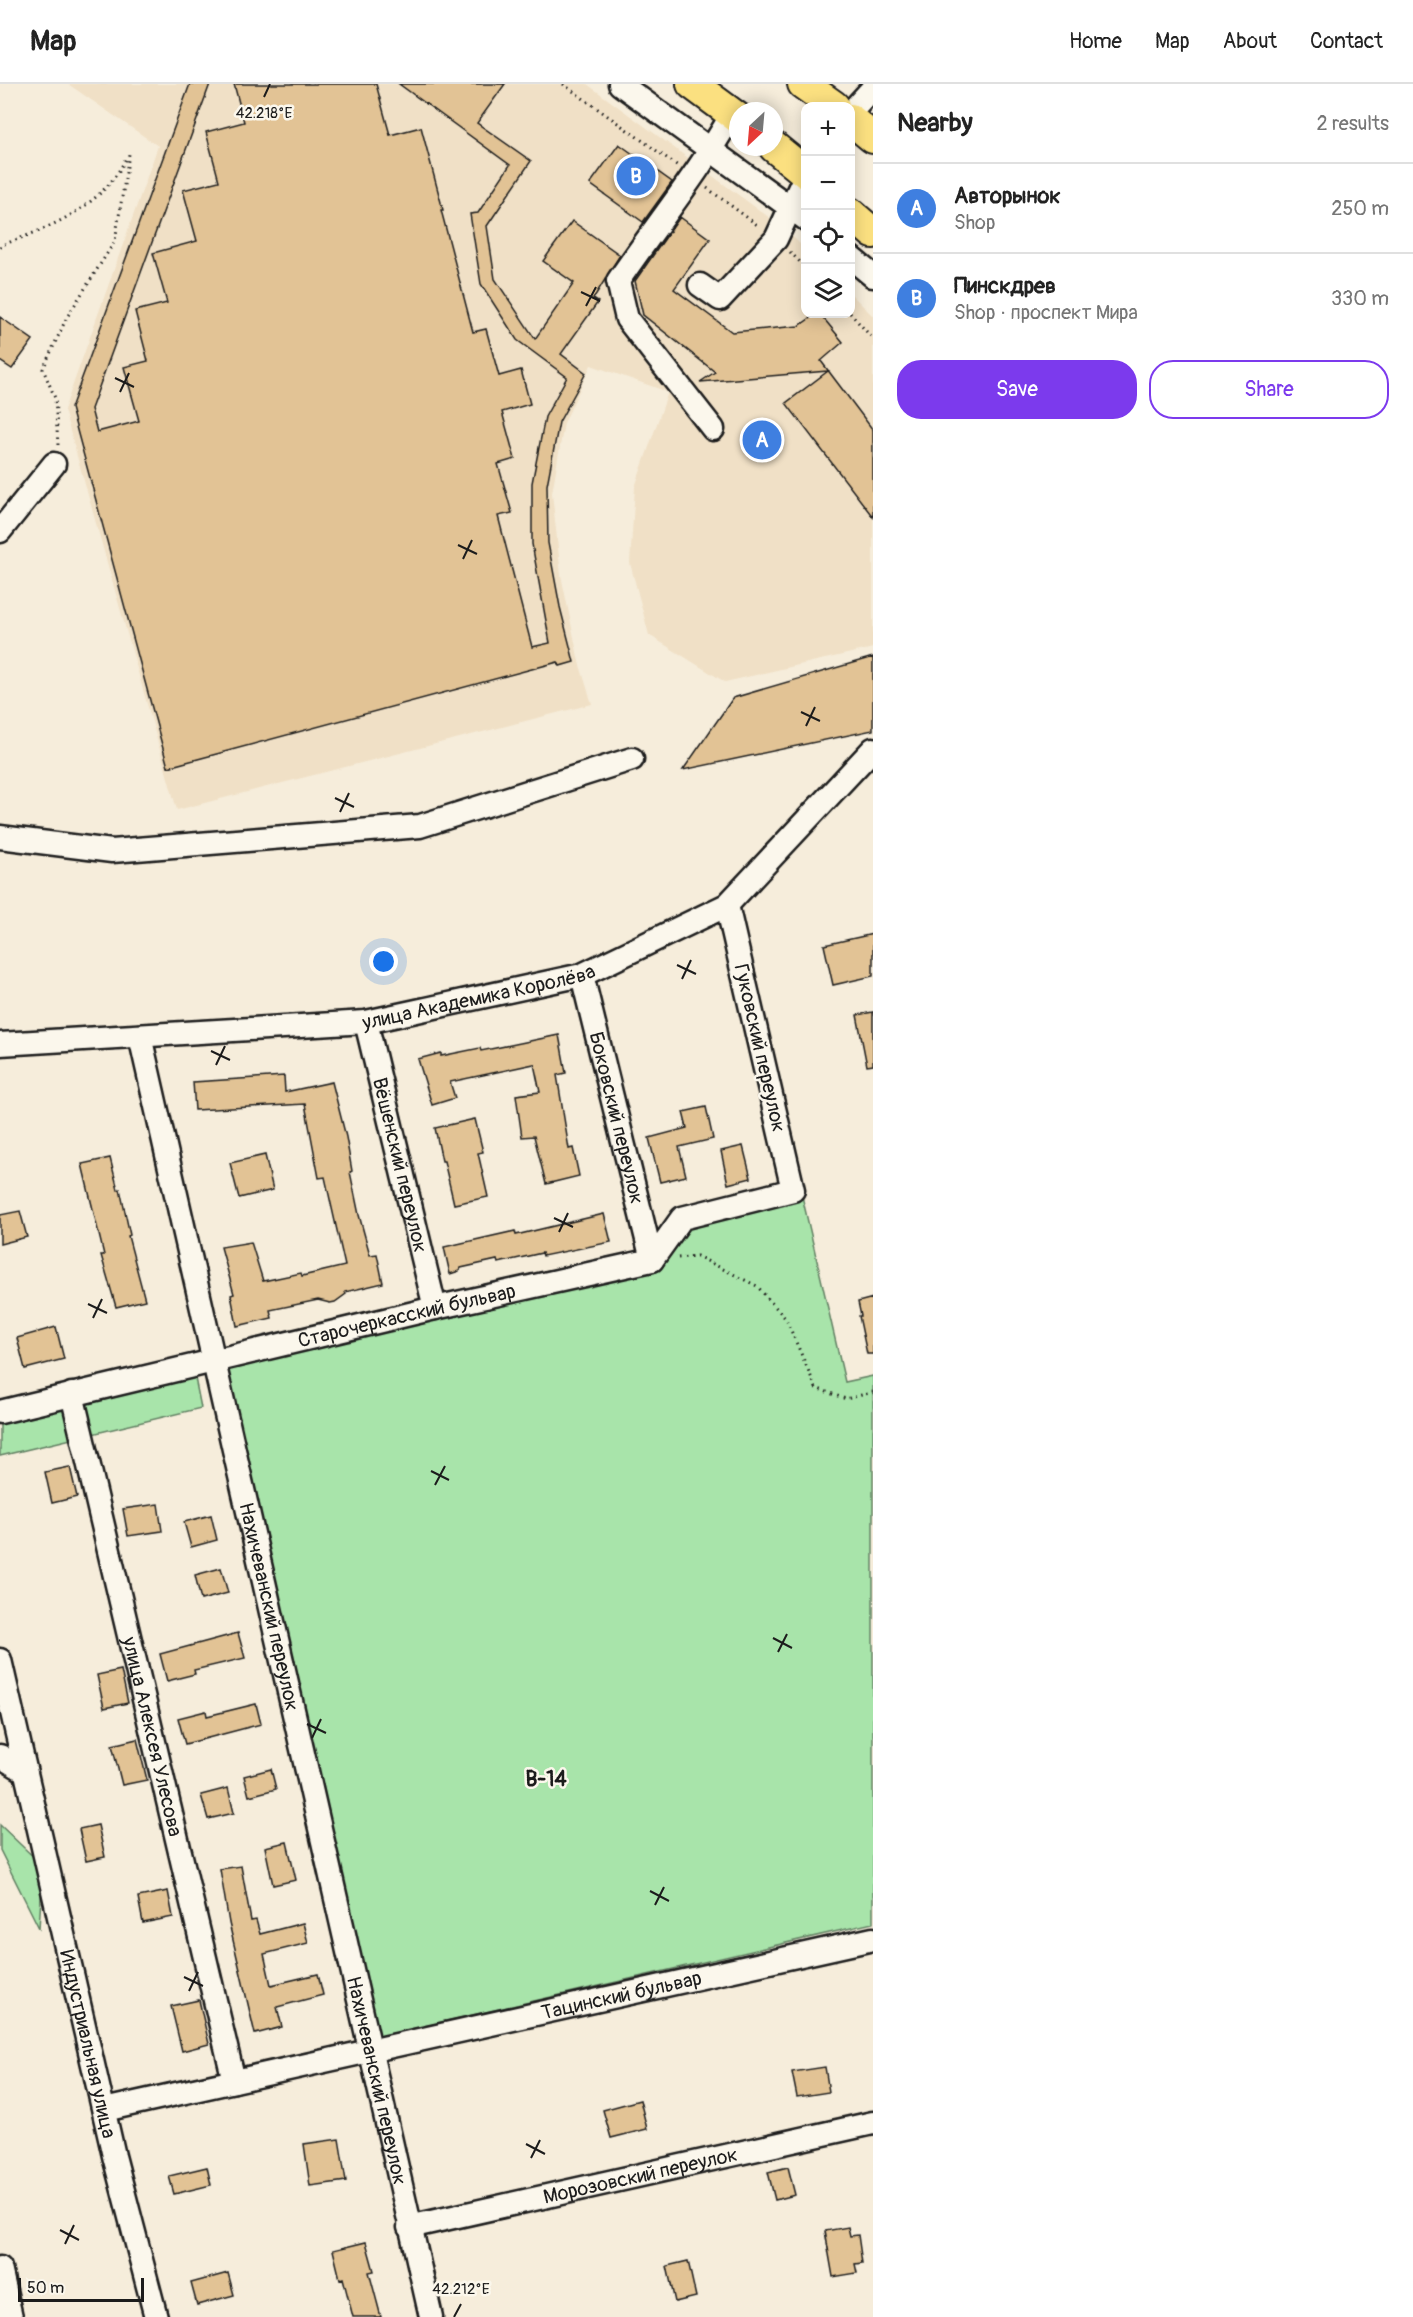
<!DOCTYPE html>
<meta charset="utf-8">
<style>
body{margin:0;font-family:Pangolin,sans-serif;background:#f6f6f6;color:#222}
.controls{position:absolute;right:18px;top:18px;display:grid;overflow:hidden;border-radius:12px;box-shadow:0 3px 15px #0003}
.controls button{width:54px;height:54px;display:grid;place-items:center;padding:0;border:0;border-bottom:2px solid #e0e0e0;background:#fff;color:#222;font:30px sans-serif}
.compass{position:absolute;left:729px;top:18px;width:54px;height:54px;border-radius:50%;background:#fff;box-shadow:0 3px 15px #0003;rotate:206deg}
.scale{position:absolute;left:18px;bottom:15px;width:126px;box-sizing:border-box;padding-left:6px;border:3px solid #1c1c1c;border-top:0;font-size:16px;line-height:21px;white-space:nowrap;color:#1c1c1c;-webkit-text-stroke:4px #fbf7ec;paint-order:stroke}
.you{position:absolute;left:384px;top:878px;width:21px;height:21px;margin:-15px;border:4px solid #fff;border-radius:50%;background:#1a73e8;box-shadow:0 0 0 9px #1a73e833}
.badge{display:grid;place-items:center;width:39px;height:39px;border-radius:50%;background:#7c3aed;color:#fff;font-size:20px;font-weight:700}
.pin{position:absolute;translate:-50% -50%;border:3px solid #fff;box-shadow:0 2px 6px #0006}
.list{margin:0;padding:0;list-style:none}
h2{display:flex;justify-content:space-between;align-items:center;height:78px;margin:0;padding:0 24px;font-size:26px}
h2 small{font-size:20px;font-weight:400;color:#767676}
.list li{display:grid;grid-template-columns:39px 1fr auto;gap:18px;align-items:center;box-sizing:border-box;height:90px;padding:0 24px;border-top:2px solid #e0e0e0}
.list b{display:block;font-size:22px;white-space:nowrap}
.list p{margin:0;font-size:20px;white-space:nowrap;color:#767676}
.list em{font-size:20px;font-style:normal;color:#767676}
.actions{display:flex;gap:12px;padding:18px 24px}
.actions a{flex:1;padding:14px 0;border:2px solid #7c3aed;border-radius:24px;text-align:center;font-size:21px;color:#7c3aed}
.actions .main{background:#7c3aed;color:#fff}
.icon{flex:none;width:33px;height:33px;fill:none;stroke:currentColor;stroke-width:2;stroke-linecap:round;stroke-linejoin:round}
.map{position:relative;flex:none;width:873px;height:2233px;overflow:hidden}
header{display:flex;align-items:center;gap:36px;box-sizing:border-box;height:84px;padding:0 30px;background:#fff;border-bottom:2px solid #e0e0e0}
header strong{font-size:28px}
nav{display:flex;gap:33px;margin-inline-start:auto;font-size:21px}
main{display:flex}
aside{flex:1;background:#fff}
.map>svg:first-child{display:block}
</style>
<header>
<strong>Map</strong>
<nav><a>Home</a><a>Map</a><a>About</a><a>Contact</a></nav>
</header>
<main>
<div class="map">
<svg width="873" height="2233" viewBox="0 0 873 2233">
<rect width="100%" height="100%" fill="#f6eddb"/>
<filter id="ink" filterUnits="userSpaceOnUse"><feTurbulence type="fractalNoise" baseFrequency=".0167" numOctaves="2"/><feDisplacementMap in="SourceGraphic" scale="12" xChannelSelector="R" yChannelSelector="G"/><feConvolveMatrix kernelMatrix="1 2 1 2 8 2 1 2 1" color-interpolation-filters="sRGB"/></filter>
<g filter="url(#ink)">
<path fill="#f0e0c6" d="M68 0H587L785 145 805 165 806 230H850L851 210 873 232V564L725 598 649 551 630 479 635 403 668 308 591 281 564 339 552 409 561 491 579 578 592 620 177 726 64 326 158 62Z"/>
<path fill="#a8e4aa" stroke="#628063" stroke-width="1.5" d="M802 1112 845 1298 873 1292V1839L373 1954 220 1282 659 1181 689 1142Z
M194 1289 201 1324 0 1372V1337Z
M0 1741 43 1782 39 1844 0 1766Z"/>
<path fill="#e2c395" stroke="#1c1c1c" stroke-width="1.5" d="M190 0H210L91 325 97 348 139 337 124 283 148 277 135 227 167 219 153 169 197 157 183 106 219 97 206 48 244 38 234 0H376L390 51 421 43 443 126H441L473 248 486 245 499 292 521 286 530 320 502 328 515 375 498 380 512 429 498 432 532 563 550 559 532 460V399L545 333 567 293 517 256 481 200 470 130 478 129 510 81 399 0H505L477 39 531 77 487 142 495 195 535 255 574 199 543 177 572 137 620 171 593 215 598 218 561 270 586 289 559 338 547 401 548 459 560 523 574 578 560 582 558 578 168 683 71 324Z
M619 60 672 98 643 138 590 100Z
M680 133 710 155 674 205 732 248 799 242 816 230H820L843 258 821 277 873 346V433L786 319 828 287 700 298 715 288 643 231 635 197Z
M0 233 33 256 12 285 0 277Z
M873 573V646L683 686 733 614Z
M873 850V892L833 901 824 861Z
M873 928V981L867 982 857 931Z
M559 951 566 989 557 991 569 1065 573 1064 579 1092 546 1100 534 1052 522 1053 516 1011 540 1008 534 980 450 998 455 1014 432 1021 418 975 441 969V972L480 964 481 967Z
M284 992 285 1008 332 998 346 1053 352 1087 350 1088 359 1131 370 1171 377 1170 383 1199 345 1208 346 1210 335 1218 330 1219 318 1216 270 1226 272 1234 237 1242 231 1211 234 1210 221 1163 251 1158 263 1197 301 1189 302 1192 345 1182 325 1093 319 1094 305 1020 195 1026 193 998Z
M706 1023 713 1055 679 1063 686 1092 660 1098 649 1054 687 1044 683 1028Z
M475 1035 483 1068 478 1069 488 1113 454 1120 444 1077H442L435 1044Z
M743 1062 751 1094 728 1100 721 1067Z
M265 1071 273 1106 239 1114 230 1079Z
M110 1074 118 1106 120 1105 130 1151 128 1152 145 1216 116 1223 101 1171H104L82 1080Z
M20 1127 27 1153 0 1160V1131Z
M604 1130 611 1158 543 1172 542 1169 498 1179 497 1176 461 1184 459 1187 450 1190 444 1163 515 1147 516 1151Z
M873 1214V1270H867L859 1232H861L858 1218Z
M56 1243 64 1275 25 1285 17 1254Z
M70 1383 77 1413 52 1419 45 1388Z
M158 1420 162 1447 128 1452 123 1425Z
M211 1431 217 1456 191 1463 184 1438Z
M221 1484 228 1509 201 1516 195 1491Z
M238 1549 245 1574 194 1586 195 1590 167 1597 160 1570Z
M121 1586 128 1619 104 1624 97 1591Z
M256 1620 261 1640 185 1660 178 1634 206 1627 207 1632Z
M137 1655 147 1696 122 1701 112 1661Z
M271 1685 276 1705 249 1712 244 1692Z
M228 1704 234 1729 208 1735 201 1711Z
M98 1741 105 1773 86 1777 79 1745Z
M287 1758 296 1796 273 1801 265 1763Z
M241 1782 251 1837 256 1836 260 1850 303 1839 308 1859 264 1870 271 1901 318 1890 323 1911 277 1923 282 1943 255 1950 229 1839 220 1785Z
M168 1807 173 1833 143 1839 138 1813Z
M199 1916 209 1960 182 1967 171 1922Z
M825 1983 829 2008 797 2013 792 1988Z
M640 2016 647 2045 611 2054 603 2026Z
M339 2055 346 2097 310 2102 304 2060Z
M207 2083 211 2101 174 2110 169 2092Z
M788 2083 795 2111 775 2116 768 2088Z
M848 2143 850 2152 858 2151 862 2179 855 2180 857 2189 833 2193 825 2147Z
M366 2158 374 2187 369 2188 381 2233H353L343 2194 340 2195 333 2166Z
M688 2177 696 2213 675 2218 667 2182Z
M228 2189 234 2211 197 2221 191 2199Z"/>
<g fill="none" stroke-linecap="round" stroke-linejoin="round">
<defs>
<g id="minor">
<path d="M620 0 806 135"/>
<path d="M850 29 873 4"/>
<path d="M850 173 873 192"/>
<path d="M700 201 720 215 776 155 806 90"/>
<path d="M713 345 627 235 618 197C656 141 699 89 732 30"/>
<path d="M0 447 54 380"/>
<path d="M0 753 112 767 420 742 632 675"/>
<path id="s1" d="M582 891 652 1176"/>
<path id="s2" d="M366 938 435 1224"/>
<path id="s3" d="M140 952 431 2233"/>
<path id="s4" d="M0 960 366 938 582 891 727 821 873 665"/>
<path id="s5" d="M72 1310 234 1997"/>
<path id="s6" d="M0 1328 435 1224 652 1176 682 1134 793 1106 727 821"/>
<path id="s7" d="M0 1576 114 2072 156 2233"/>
<path d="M0 1672 25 1687"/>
<path id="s8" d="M104 2026 873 1855"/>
<path id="s9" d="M409 2143 873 2039"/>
<path d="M0 2184 11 2233"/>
</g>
<path id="major" d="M692 0 738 34
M803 0 834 22
M850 35 873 54
M774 63 806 89
M850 129 873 149"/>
</defs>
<use href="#minor" stroke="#1c1c1c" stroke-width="27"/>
<use href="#major" stroke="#1c1c1c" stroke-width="34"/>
<path stroke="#1c1c1c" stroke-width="3" stroke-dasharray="1.5 4.5" stroke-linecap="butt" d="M563 0 678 82
M707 104 760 143
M0 164 2 161C49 144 103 123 126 74
M790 168 806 184
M850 229 873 255
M58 361 55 314 43 285 67 233 115 157 129 70
M678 1174 697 1172 757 1202 786 1235 816 1304 846 1315 873 1308"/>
<use href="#minor" stroke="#fbf7ec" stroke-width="22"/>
<use href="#major" stroke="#fbe080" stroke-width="30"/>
</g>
</g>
<path fill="none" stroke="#1c1c1c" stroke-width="2" d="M264 13 270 0M581 208 600 217M586 222 596 203M115 294 134 303M120 308 129 289M458 461 477 470M463 475 472 456M801 628 820 637M806 642 815 623M335 714 354 723M340 728 349 709M677 881 696 890M682 895 691 876M211 967 230 976M216 981 225 962M554 1134 573 1143M559 1148 568 1129M88 1220 107 1229M93 1234 102 1215M431 1387 449 1396M435 1401 445 1382M773 1554 792 1564M778 1568 787 1550M307 1640 326 1649M312 1654 321 1635M650 1807 669 1817M655 1821 664 1803M184 1893 203 1902M189 1907 198 1888M526 2060 545 2070M531 2074 540 2056M60 2146 79 2156M65 2160 74 2141M454 2233 461 2220"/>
<g text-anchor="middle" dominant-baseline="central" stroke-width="5" stroke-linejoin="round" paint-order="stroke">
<g font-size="20" fill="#1c1c1c" stroke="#fbf7ec">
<text stroke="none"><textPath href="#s4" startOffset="482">улица Академика Королёва</textPath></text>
<text transform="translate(760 964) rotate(77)">Гуковский переулок</text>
<text stroke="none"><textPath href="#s1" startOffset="147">Боковский переулок</textPath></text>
<text stroke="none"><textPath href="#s2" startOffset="147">Вёшенский переулок</textPath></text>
<text stroke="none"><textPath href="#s6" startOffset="418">Старочеркасский бульвар</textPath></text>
<text stroke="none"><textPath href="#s3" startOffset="585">Нахичеванский переулок</textPath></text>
<text stroke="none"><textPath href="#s5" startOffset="352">улица Алексея Улесова</textPath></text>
<text stroke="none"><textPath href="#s8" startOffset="530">Тацинский бульвар</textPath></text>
<text stroke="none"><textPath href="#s7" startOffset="394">Индустриальная улица</textPath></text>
<text stroke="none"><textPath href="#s3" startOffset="1071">Нахичеванский переулок</textPath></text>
<text stroke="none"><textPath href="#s9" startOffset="237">Морозовский переулок</textPath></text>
</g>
<g font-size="21" font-weight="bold" fill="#1c1c1c" stroke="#fbf7ec">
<text x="546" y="1695">В-14</text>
</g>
</g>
<g font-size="15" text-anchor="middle" fill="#1c1c1c" stroke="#fbf7ec" stroke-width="5" stroke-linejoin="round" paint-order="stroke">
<text x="264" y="34">42.218°E</text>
<text x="461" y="2210">42.212°E</text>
</g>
</svg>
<div class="controls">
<button>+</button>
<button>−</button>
<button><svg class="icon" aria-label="locate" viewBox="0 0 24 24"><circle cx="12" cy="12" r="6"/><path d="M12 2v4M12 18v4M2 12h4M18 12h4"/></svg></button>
<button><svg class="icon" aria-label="layers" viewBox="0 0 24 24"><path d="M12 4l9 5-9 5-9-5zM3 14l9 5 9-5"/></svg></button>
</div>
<svg class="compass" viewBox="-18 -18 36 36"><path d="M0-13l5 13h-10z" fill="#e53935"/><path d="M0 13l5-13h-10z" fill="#767676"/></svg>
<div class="scale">50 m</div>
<div class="you"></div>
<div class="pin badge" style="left:762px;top:356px;background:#3f7fe0">A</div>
<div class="pin badge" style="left:636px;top:92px;background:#3f7fe0">B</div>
</div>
<aside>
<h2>Nearby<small>2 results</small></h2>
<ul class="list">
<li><span class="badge" style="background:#3f7fe0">A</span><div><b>Авторынок</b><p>Shop</p></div><em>250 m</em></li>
<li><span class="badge" style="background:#3f7fe0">B</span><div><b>Пинскдрев</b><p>Shop · проспект Мира</p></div><em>330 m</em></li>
</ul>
<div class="actions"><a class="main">Save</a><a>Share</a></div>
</aside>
</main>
